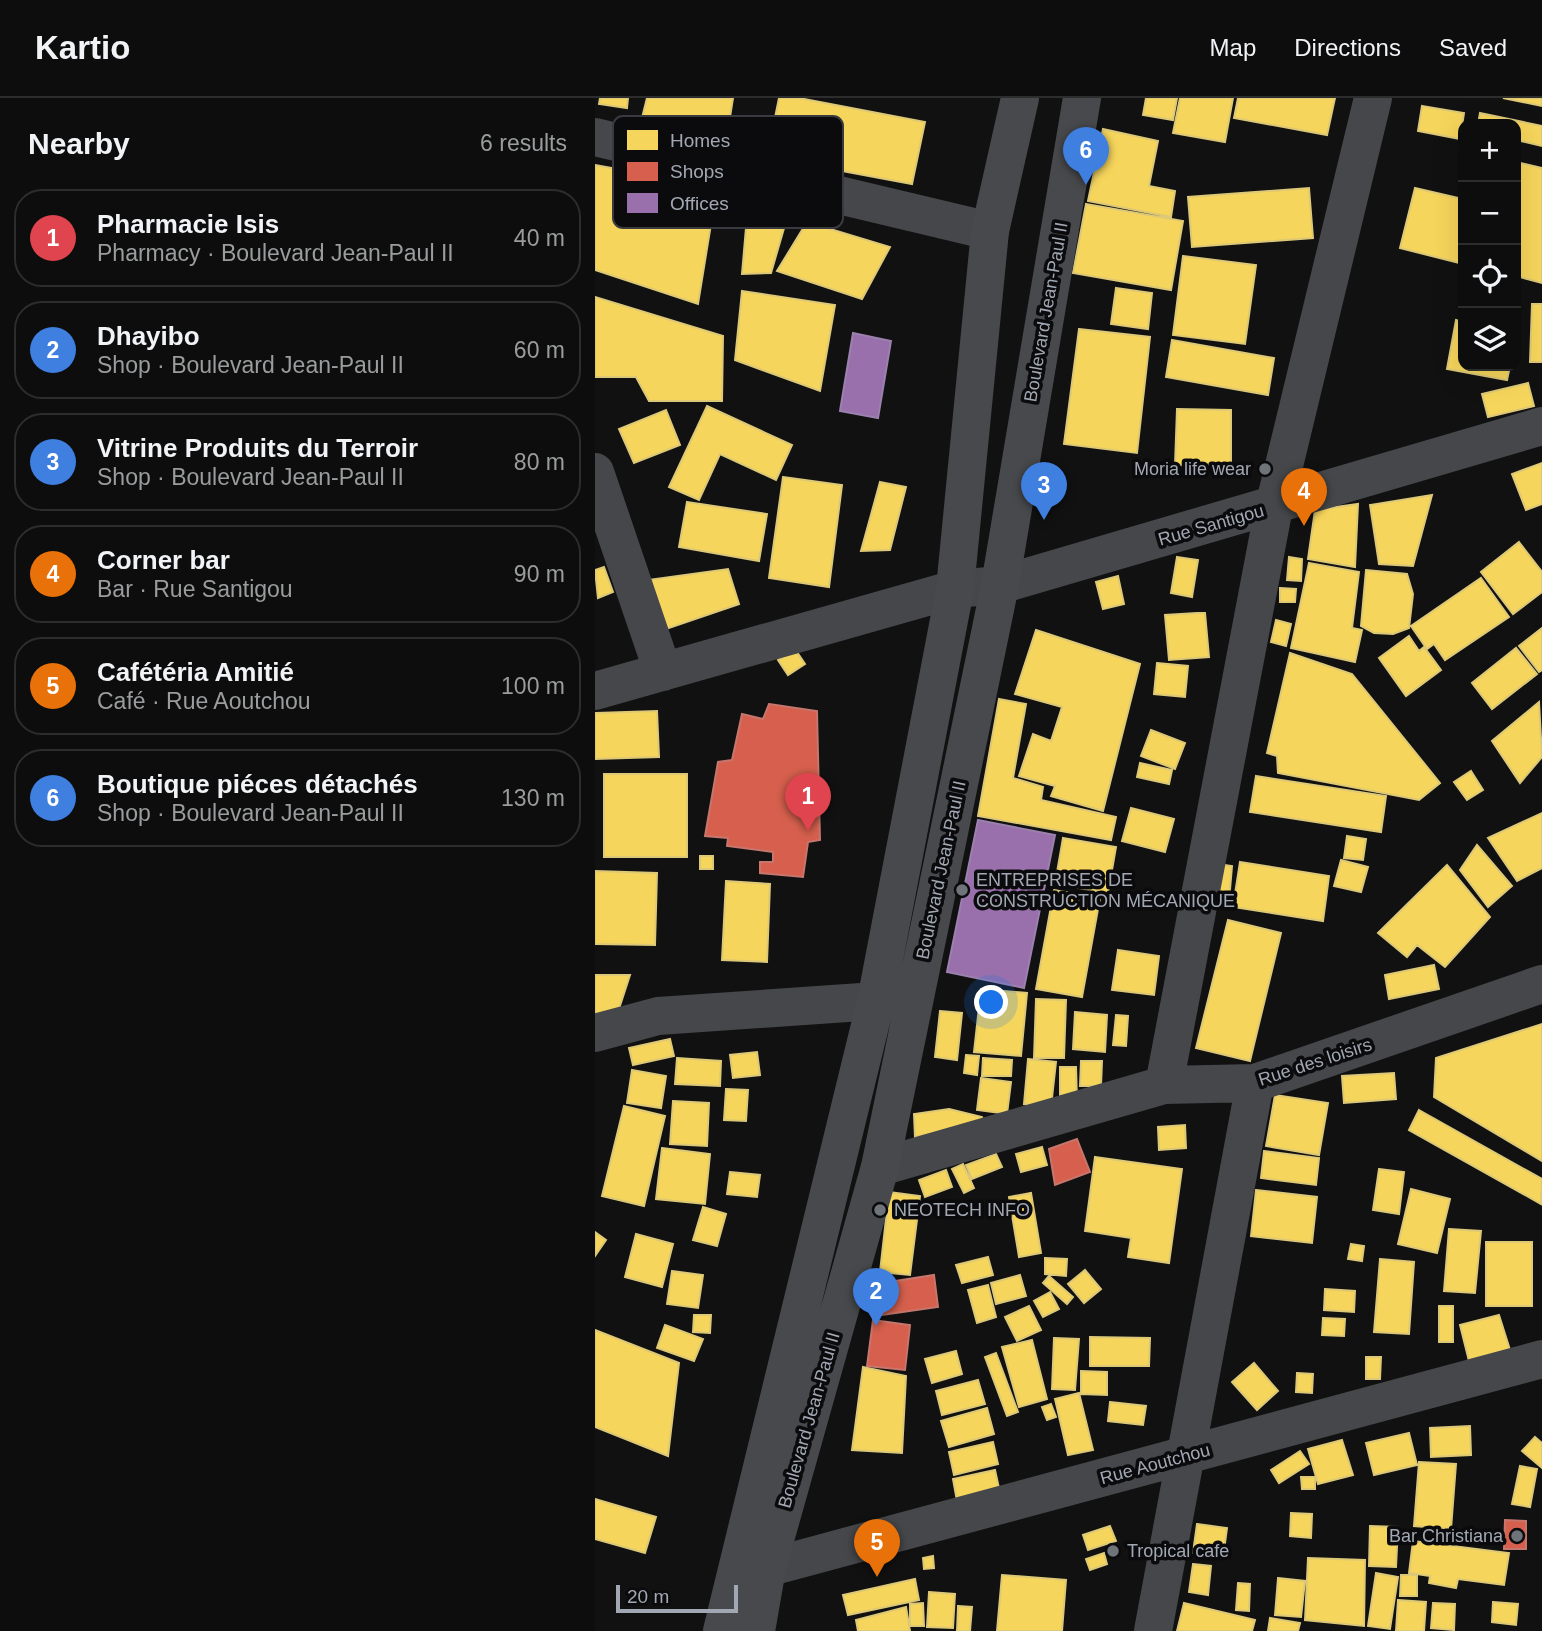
<!DOCTYPE html>
<meta charset="utf-8">
<style>
body{margin:0;font-family:Arial,sans-serif;background:#1b1b1b;color:#f1f3f6}
.controls{position:absolute;right:21px;top:21px;display:grid;overflow:hidden;border-radius:14px;box-shadow:0 7px 28px #0002}
.controls button{width:63px;height:63px;display:grid;place-items:center;padding:0;border:0;border-bottom:2px solid #2d2d2e;background:#0d0d0d;color:#f1f3f6;font:35px sans-serif}
.scale{position:absolute;left:21px;bottom:18px;width:122px;box-sizing:border-box;padding-left:7px;border:4px solid #a1a8b3;border-top:0;font-size:19px;line-height:24px;white-space:nowrap;color:#a1a8b3;-webkit-text-stroke:5px #0b0b0d;paint-order:stroke}
.you{position:absolute;left:397px;top:905px;width:24px;height:24px;margin:-18px;border:5px solid #fff;border-radius:50%;background:#1a73e8;box-shadow:0 0 0 10px #1a73e833}
.badge{display:grid;place-items:center;width:46px;height:46px;border-radius:50%;background:#6f737a;color:#fff;font-size:23px;font-weight:700}
.pin{position:absolute;translate:-50% -58px;filter:drop-shadow(0 2px 4px #0008)}
.pin::after{content:'';position:absolute;top:37px;width:24px;height:21px;background:inherit;clip-path:polygon(0 0,100% 0,50% 100%)}
.list{margin:0;padding:0;list-style:none}
h2{display:flex;justify-content:space-between;align-items:center;height:91px;margin:0;padding:0 28px;font-size:30px}
h2 small{font-size:23px;font-weight:400;color:#9a9c9d}
.list li{display:grid;grid-template-columns:46px 1fr auto;gap:21px;align-items:center;box-sizing:border-box;height:98px;margin:0 14px 14px;padding:0 14px;border:2px solid #2d2d2e;border-radius:28px}
.list b{display:block;font-size:26px;white-space:nowrap}
.list p{margin:0;font-size:23px;white-space:nowrap;color:#9a9c9d}
.list em{font-size:23px;font-style:normal;color:#9a9c9d}
.icon{flex:none;width:38px;height:38px;fill:none;stroke:currentColor;stroke-width:2;stroke-linecap:round;stroke-linejoin:round}
.map{position:relative;flex:none;width:947px;height:1533px;overflow:hidden}
header{display:flex;align-items:center;gap:42px;box-sizing:border-box;height:98px;padding:0 35px;background:#0d0d0d;border-bottom:2px solid #2d2d2e}
header strong{font-size:33px}
nav{display:flex;gap:38px;margin-inline-start:auto;font-size:24px}
main{display:flex}
aside{flex:1;background:#0d0d0d}
.map>svg:first-child{display:block}
</style>
<header>
<strong>Kartio</strong>
<nav><a>Map</a><a>Directions</a><a>Saved</a></nav>
</header>
<main>
<aside>
<h2>Nearby<small>6 results</small></h2>
<ul class="list">
<li><span class="badge" style="background:#e0444e">1</span><div><b>Pharmacie Isis</b><p>Pharmacy · Boulevard Jean-Paul II</p></div><em>40 m</em></li>
<li><span class="badge" style="background:#3f7fe0">2</span><div><b>Dhayibo</b><p>Shop · Boulevard Jean-Paul II</p></div><em>60 m</em></li>
<li><span class="badge" style="background:#3f7fe0">3</span><div><b>Vitrine Produits du Terroir</b><p>Shop · Boulevard Jean-Paul II</p></div><em>80 m</em></li>
<li><span class="badge" style="background:#e8710a">4</span><div><b>Corner bar</b><p>Bar · Rue Santigou</p></div><em>90 m</em></li>
<li><span class="badge" style="background:#e8710a">5</span><div><b>Cafétéria Amitié</b><p>Café · Rue Aoutchou</p></div><em>100 m</em></li>
<li><span class="badge" style="background:#3f7fe0">6</span><div><b>Boutique piéces détachés</b><p>Shop · Boulevard Jean-Paul II</p></div><em>130 m</em></li>
</ul>
</aside>
<div class="map">
<svg width="947" height="1533" viewBox="0 0 947 1533">
<rect width="100%" height="100%" fill="#111"/>
<path fill="#f6d55c" stroke="#dcc876" stroke-width="2" d="M5 0H33L32 10 4 6Z
M52 0H138L133 32 47 20Z
M184 0H204L330 24 317 86 172 59Z
M551 0H582L578 22 548 17Z
M585 0H638L630 44 578 35Z
M643 0H740L732 37 639 20Z
M908 0H947V8Z
M827 8 869 15 865 41 823 33Z
M885 15 947 28V48L921 42V26H883Z
M508 31 563 43 554 88 580 93 576 119 493 103Z
M921 64 947 70V185L921 178Z
M0 67 122 89 103 206 0 172Z
M714 90 718 140 597 149 593 99Z
M820 90 868 101V166L805 150Z
M491 106 588 123 576 192 478 175Z
M153 107 194 113 176 175 147 176Z
M212 124 295 149 267 201 182 173Z
M588 158 661 167 650 246 578 237Z
M521 190 557 195 553 231 516 226Z
M147 193 240 207 225 293 140 262Z
M0 199 128 238 127 303H54L41 279H0Z
M937 206H947V264H935Z
M861 222 868 224V268H915L912 282 852 271Z
M484 231 555 239 542 355 469 346Z
M577 242 679 260 673 297 571 279Z
M933 285 939 308 893 319 887 296Z
M112 308 197 347 181 382 125 356 104 402 74 389Z
M582 311 636 312V368L580 367Z
M71 312 85 347 39 365 24 331Z
M947 365V406L931 412 917 376Z
M188 379 247 387 234 489 174 480Z
M285 384 311 389 295 452 266 453Z
M837 397 818 468 784 466 775 407Z
M92 404 172 416 164 463 84 449Z
M763 406 760 469 713 461 720 412Z
M924 444 947 474V494L918 516 886 474Z
M582 459 603 462 597 499 576 495Z
M694 459 707 461 706 483 692 482Z
M714 465 764 474 757 530 767 532 760 564 696 550Z
M9 469 18 494 3 500 0 472Z
M133 471 144 506 68 532 53 482Z
M771 472 812 476 818 496 814 530 798 536 779 535 766 528Z
M523 478 529 506 508 511 501 484Z
M886 480 914 519 850 562 839 546 832 551 816 528Z
M685 490 701 491 700 504H685Z
M602 515H610L614 559 574 562 570 517Z
M681 522 696 526 691 548 676 544Z
M947 530V572L944 574 924 548Z
M441 532 545 566 508 713 456 698 460 688 424 678 438 636 456 643 467 609 420 596Z
M814 538 824 553 829 549 846 572 811 598 784 560Z
M921 550 942 576 897 611 877 585Z
M200 551 210 566 193 577 183 562Z
M695 555 757 576 845 685 824 702 683 675 682 658 672 655Z
M562 565 593 568 590 599 559 596Z
M404 601 431 606 418 680 448 689 446 702 521 719 516 742 383 718Z
M944 604 947 659 925 685 897 643Z
M62 613 64 659 0 661V615Z
M556 632 590 645 580 671 546 658Z
M545 665 577 672 574 686 542 679Z
M876 673 888 692 872 702 859 684Z
M9 676H92V759H9Z
M661 678 791 698 786 734 655 714Z
M536 710 579 721 570 754 527 743Z
M947 715V770L922 783 893 740Z
M752 738 771 741 768 762 749 760Z
M468 740 521 749 513 795 460 786Z
M882 747 917 788 893 809 865 772Z
M105 758H118V771H105Z
M746 762 773 769 766 794 739 788Z
M645 764 734 778 728 823 638 809Z
M623 766 637 768 634 803 620 801Z
M852 767 895 819 850 869 822 847 812 859 783 835Z
M0 773 62 775 60 847 0 846Z
M131 783 175 786 172 864 127 862Z
M459 792 505 800 487 899 441 891Z
M633 822 686 835 655 963 601 950Z
M523 852 564 858 559 897 517 892Z
M839 867 844 891 794 901 790 877Z
M0 877H35L23 914 0 921Z
M386 891 432 895 426 958 379 954Z
M441 901 471 902 469 960H439Z
M345 913 367 915 362 962 340 959Z
M480 914 512 917 510 954 478 951Z
M521 917 533 918 531 948 518 947Z
M947 926V1063L839 999 841 960Z
M75 941 79 958 38 967 34 950Z
M162 954 165 977 138 980 135 957Z
M371 957 384 958 382 977 369 975Z
M82 960 126 963 125 988 80 986Z
M388 960 417 962 416 978H387Z
M433 961 461 964 456 1009 429 1006Z
M486 963H507L506 988H485Z
M465 969H481L482 1002H465Z
M37 972 71 978 66 1010 32 1005Z
M799 975 801 1001 749 1005 747 978Z
M386 980 416 984 412 1016 382 1012Z
M131 991 153 992 151 1023 129 1022Z
M680 997 733 1005 724 1057 671 1048Z
M78 1003 114 1005 112 1048 75 1046Z
M29 1008 70 1018 49 1108 7 1098Z
M354 1011 387 1019 390 1034 349 1033 320 1039 319 1016Z
M824 1012 947 1081 946 1106 814 1032Z
M590 1027 591 1050 564 1052 563 1029Z
M447 1049 452 1067 426 1074 421 1056Z
M67 1050 115 1056 110 1106 61 1101Z
M669 1053 724 1060 721 1087 666 1080Z
M401 1056 407 1069 377 1081 371 1067Z
M500 1059 587 1071 574 1165 533 1159 536 1140 490 1133Z
M368 1066 379 1090 369 1095 357 1071Z
M784 1071 809 1074 804 1116 778 1112Z
M351 1072 357 1089 330 1099 324 1082Z
M135 1074 165 1077 162 1099 132 1096Z
M816 1091 855 1101 842 1155 803 1146Z
M661 1092 722 1099 717 1145 656 1138Z
M294 1094 325 1098 315 1177 285 1174Z
M436 1095 446 1155 424 1159 414 1099Z
M108 1109 131 1116 122 1148 98 1142Z
M854 1131 886 1133 880 1195 849 1193Z
M0 1134 11 1142 0 1158Z
M41 1136 78 1146 67 1189 30 1179Z
M891 1144H937V1208H891Z
M756 1146 769 1148 767 1163 753 1161Z
M393 1159 398 1177 367 1185 361 1167Z
M450 1160 472 1161 471 1178 450 1176Z
M785 1161 819 1164 814 1236 779 1234Z
M490 1172 506 1191 489 1205 473 1186Z
M77 1173 108 1177 103 1210 72 1206Z
M425 1177 431 1198 401 1206 396 1185Z
M454 1178 478 1199 472 1206 448 1185Z
M393 1187 401 1219 382 1225 373 1192Z
M730 1191 760 1193 759 1214 729 1212Z
M455 1194 464 1211 448 1219 439 1203Z
M434 1208 446 1232 422 1243 410 1219Z
M844 1208H858V1244H844Z
M99 1217H116L115 1235 98 1234Z
M904 1217 916 1255 875 1267 865 1227Z
M728 1220 750 1221 749 1238 727 1237Z
M70 1227 108 1241 99 1263 62 1250Z
M0 1232 84 1265 73 1358 0 1329Z
M495 1239 555 1240 554 1268H495Z
M459 1240 484 1241 480 1292 457 1291Z
M437 1242 452 1301 424 1309 407 1249Z
M361 1253 367 1276 337 1285 330 1261Z
M401 1255 423 1314 412 1318 390 1259Z
M771 1259H786L785 1281H771Z
M659 1265 683 1293 662 1312 637 1284Z
M268 1269 311 1278 307 1355 257 1352Z
M486 1273 512 1274V1297L486 1296Z
M702 1275 718 1276 717 1295 701 1294Z
M383 1282 390 1306 347 1317 341 1293Z
M484 1295 498 1352 473 1357 460 1301Z
M515 1304 551 1308 548 1327 513 1323Z
M456 1306 461 1319 452 1322 447 1309Z
M392 1310 399 1336 354 1349 346 1323Z
M875 1328 876 1357 836 1359 835 1330Z
M814 1335 822 1367 779 1377 771 1345Z
M940 1339 947 1345V1370L927 1353Z
M747 1342 758 1377 723 1386 713 1351Z
M398 1344 403 1366 359 1377 354 1354Z
M705 1353 714 1366 684 1385 676 1372Z
M824 1364 861 1366 856 1431 819 1428Z
M925 1368 942 1371 935 1409 917 1406Z
M400 1372 405 1395 362 1403 358 1381Z
M706 1379H720V1391H707Z
M0 1401 61 1419 50 1455 0 1441Z
M696 1415 717 1416 716 1440 695 1438Z
M602 1426 632 1430 628 1460 598 1455Z
M515 1428 521 1443 493 1452 488 1437Z
M775 1428 803 1429 801 1469 774 1468Z
M818 1443 914 1455 909 1487 863 1481 861 1490 834 1485 835 1478 814 1475Z
M509 1455 512 1466 495 1472 491 1461Z
M338 1458 339 1470 329 1471 328 1460Z
M713 1460 770 1462 769 1528 710 1522Z
M598 1466 616 1468 613 1497 594 1494Z
M781 1475 803 1479 795 1531 773 1528Z
M407 1477 471 1482 467 1533H402Z
M806 1477H822V1498H805Z
M683 1480 710 1483 706 1519 680 1517Z
M320 1481 324 1502 253 1517 248 1497Z
M643 1485 655 1486 654 1513 641 1512Z
M334 1494 360 1496 358 1530 332 1529Z
M803 1502 831 1504 829 1533H801Z
M898 1504 923 1506 921 1527 897 1524Z
M328 1505 329 1528H315V1506Z
M589 1505 660 1522 657 1533H582Z
M838 1505 860 1506 859 1532 836 1530Z
M363 1508 377 1509 375 1533H362Z
M311 1509 315 1533H263L261 1522Z
M675 1520 705 1525 703 1533H673Z"/>
<path fill="#d6604d" stroke="#c6766c" stroke-width="2" d="M174 606 222 613 225 742 213 744 208 779 165 775V764H178V754L132 748 133 740 110 738 123 664 137 662 147 616 168 621Z
M482 1041 495 1074 460 1087 454 1051Z
M339 1177 343 1209 279 1218 274 1187Z
M278 1222 315 1227 310 1272 272 1268Z
M910 1422 931 1423V1451H909Z"/>
<path fill="#9970ab" stroke="#9b81ad" stroke-width="2" d="M258 235 296 243 283 320 245 313Z
M383 722 460 737 429 890 352 874Z"/>
<g fill="none" stroke-linecap="round" stroke-linejoin="round">
<path stroke="#45474a" stroke-width="38" d="M0 39 395 133
M0 374 68 574
M0 593 360 491 405 487 947 328
M0 935 63 918 281 903
M569 987 679 409 778 0
M285 1069 569 987 660 985 947 886
M172 1470 947 1261
M558 1533 660 985"/>
<path stroke="#47494c" stroke-width="38" d="M127 1533 281 903 360 491 395 133 425 0
M161 1533 172 1470 285 1069 405 487 487 0"/>
</g>
<g fill="#6f737a" stroke="#0b0b0d" stroke-width="2.5">
<circle cx="670" cy="371" r="7"/>
<circle cx="367" cy="792" r="7"/>
<circle cx="285" cy="1112" r="7"/>
<circle cx="922" cy="1438" r="7"/>
<circle cx="518" cy="1453" r="7"/>
</g>
<g text-anchor="middle" dominant-baseline="central" stroke-width="7" stroke-linejoin="round" paint-order="stroke">
<g font-size="18" fill="#a1a8b3" stroke="#0b0b0d">
<text transform="translate(451 214) rotate(-80)">Boulevard Jean-Paul II</text>
<text transform="translate(616 427) rotate(-16)">Rue Santigou</text>
<text transform="translate(346 772) rotate(-78)">Boulevard Jean-Paul II</text>
<text transform="translate(720 964) rotate(-18)">Rue des loisirs</text>
<text transform="translate(214 1322) rotate(-74)">Boulevard Jean-Paul II</text>
<text transform="translate(560 1366) rotate(-15)">Rue Aoutchou</text>
</g>
<g font-size="18" fill="#a1a8b3" stroke="#0b0b0d" text-anchor="start">
<text x="656" y="371" text-anchor="end">Moria life wear</text>
<text x="381" y="782">ENTREPRISES DE<tspan x="381" dy="21">CONSTRUCTION MÉCANIQUE</tspan></text>
<text x="299" y="1112">NEOTECH INFO</text>
<text x="908" y="1438" text-anchor="end">Bar Christiana</text>
<text x="532" y="1453">Tropical cafe</text>
</g>
</g>
<rect x="18" y="18" width="230" height="112" rx="10" fill="#0b0b0d" stroke="#383a3f" stroke-width="2"/>
<rect x="32" y="32" width="31" height="20" fill="#f6d55c"/>
<rect x="32" y="64" width="31" height="19" fill="#d6604d"/>
<rect x="32" y="95" width="31" height="20" fill="#9970ab"/>
<g font-size="19" fill="#a1a8b3">
<text x="75" y="49">Homes</text>
<text x="75" y="80">Shops</text>
<text x="75" y="112">Offices</text>
</g>
</svg>
<div class="controls">
<button>+</button>
<button>−</button>
<button><svg class="icon" aria-label="locate" viewBox="0 0 24 24"><circle cx="12" cy="12" r="6"/><path d="M12 2v4M12 18v4M2 12h4M18 12h4"/></svg></button>
<button><svg class="icon" aria-label="layers" viewBox="0 0 24 24"><path d="M12 4l9 5-9 5-9-5zM3 14l9 5 9-5"/></svg></button>
</div>
<div class="scale">20 m</div>
<div class="you"></div>
<div class="pin badge" style="left:213px;top:733px;background:#e0444e">1</div>
<div class="pin badge" style="left:281px;top:1228px;background:#3f7fe0">2</div>
<div class="pin badge" style="left:449px;top:422px;background:#3f7fe0">3</div>
<div class="pin badge" style="left:709px;top:428px;background:#e8710a">4</div>
<div class="pin badge" style="left:282px;top:1479px;background:#e8710a">5</div>
<div class="pin badge" style="left:491px;top:87px;background:#3f7fe0">6</div>
</div>
</main>
